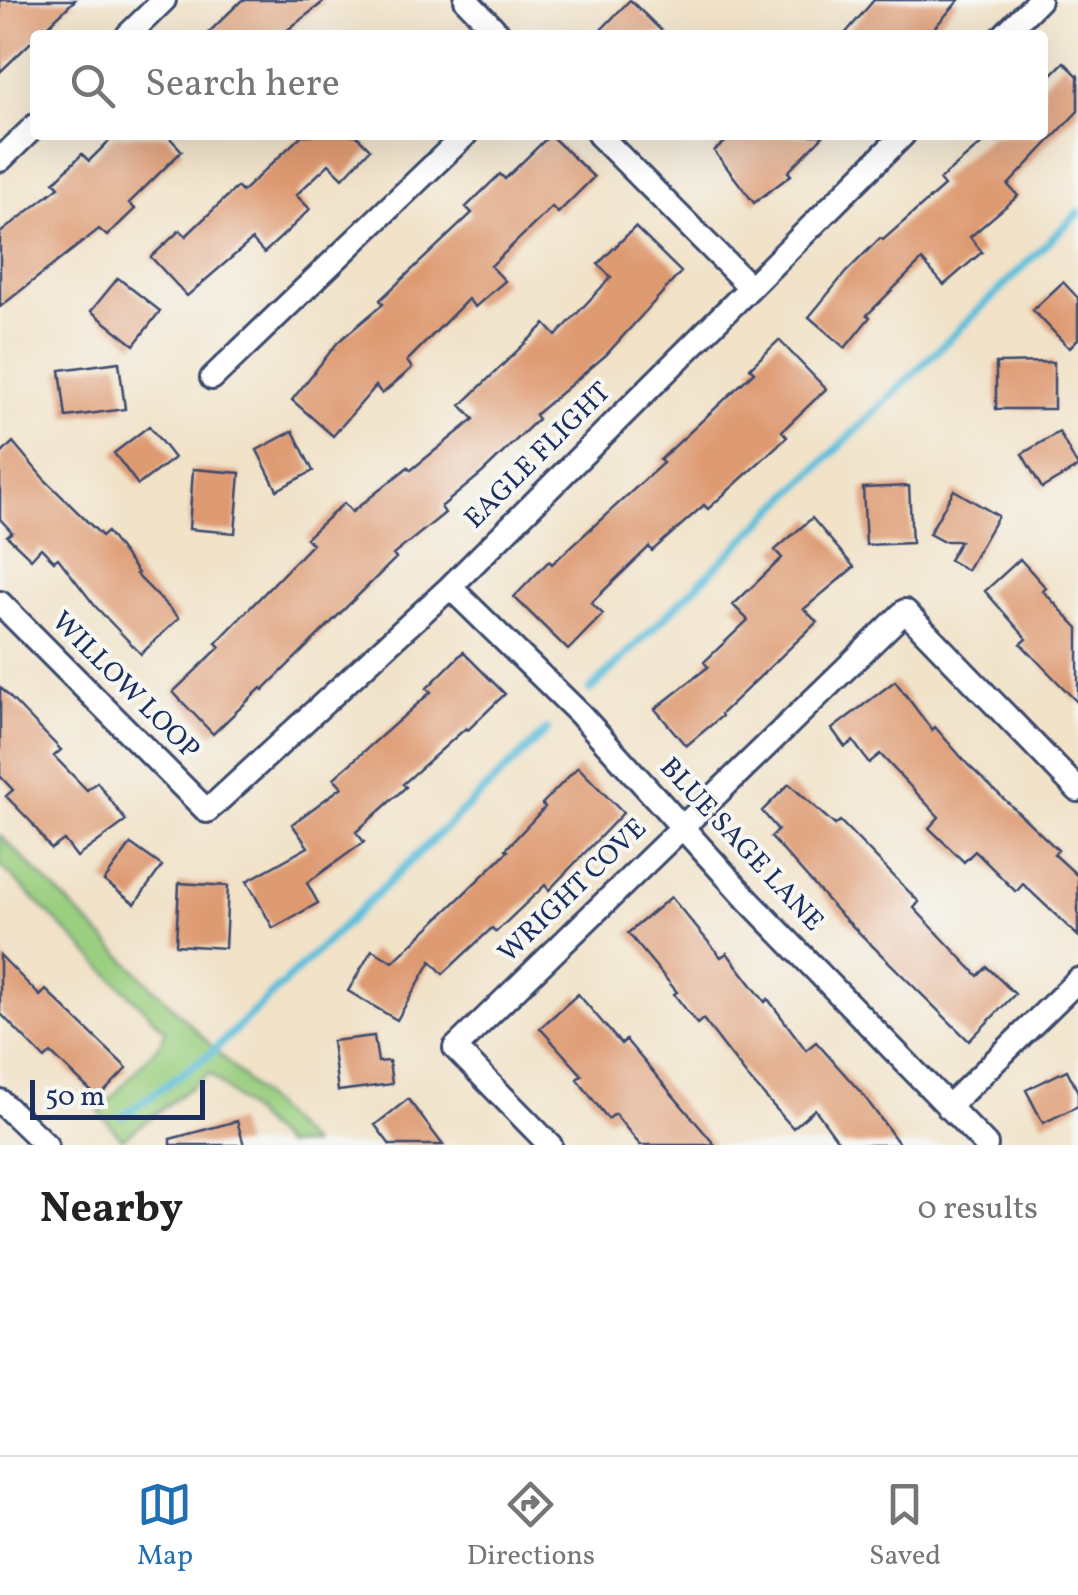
<!DOCTYPE html>
<style>
body{margin:0;font-family:Vollkorn,serif;background:#f2f2f2;color:#222}
.scale{position:absolute;left:30px;bottom:25px;width:175px;box-sizing:border-box;padding-left:10px;border:5px solid #1b2f5e;border-top:0;font-size:28px;line-height:35px;white-space:nowrap;color:#1b2f5e;-webkit-text-stroke:8px #f6f6f2;paint-order:stroke}
.list{margin:0;padding:0;list-style:none}
h2{display:flex;justify-content:space-between;align-items:center;height:130px;margin:0;padding:0 40px;font-size:42px}
h2 small{font-size:32px;font-weight:400;color:#767676}
.icon{flex:none;width:55px;height:55px;fill:none;stroke:currentColor;stroke-width:2;stroke-linecap:round;stroke-linejoin:round}
.map{position:relative;flex:none;width:1078px;height:1145px;overflow:hidden}
.search{position:absolute;background:#fff;box-shadow:0 10px 40px #0002;left:30px;right:30px;top:30px;height:110px;display:flex;align-items:center;gap:25px;box-sizing:border-box;padding:0 35px;border-radius:10px;color:#767676;font-size:38px}
.sheet{height:310px;background:#fff}
nav{display:flex;justify-content:space-around;align-items:center;box-sizing:border-box;height:140px;border-top:2px solid #e0e0e0;background:#fff;font-size:28px;color:#767676}
nav a{display:grid;justify-items:center;gap:5px}
nav .on{color:#1f6fb2}
.map>svg:first-child{display:block}
</style>
<div class="map">
<svg width="1078" height="1145" viewBox="0 0 1078 1145">
<rect width="100%" height="100%" fill="#f6f6f2"/>
<filter id="ink" filterUnits="userSpaceOnUse"><feTurbulence type="fractalNoise" baseFrequency=".01" numOctaves="2"/><feDisplacementMap in="SourceGraphic" scale="20" xChannelSelector="R" yChannelSelector="G"/><feConvolveMatrix kernelMatrix="1 2 1 2 8 2 1 2 1" color-interpolation-filters="sRGB"/></filter>
<filter id="wash" filterUnits="userSpaceOnUse"><feTurbulence type="fractalNoise" baseFrequency=".0048" numOctaves="4" result="noise"/><feDisplacementMap in="SourceGraphic" scale="40" xChannelSelector="R" yChannelSelector="G"/><feGaussianBlur stdDeviation="2.25" result="paint"/><feColorMatrix in="noise" values="0 0 0 0 0 0 0 0 0 0 0 0 0 0 0 0 0 1.4 0 .05"/><feComposite in="paint" operator="in"/></filter>
<g filter="url(#wash)">
<rect width="100%" height="100%" fill="#f1e2c8"/>
<path fill="#9bcf80" stroke="#5b7f6f" stroke-width="2.5" d="M0 835 311 1145H284L210 1073 122 1139 99 1112 162 1041 165 1030 0 865Z"/>
<g fill="none" stroke-linecap="round" stroke-linejoin="round">
<path stroke="#5bbeda" stroke-width="8" d="M590 690 1078 213
M123 1116 211 1053 547 730"/>
</g>
<g id="blocks">
<path fill="#de9a71" d="M0 0H75L0 72Z
M242 0H326L281 35H206Z
M630 0 666 35H596Z
M874 0H959L928 35H844Z
M1064 62 1078 76V111L1008 185 1018 196 970 237 982 252 944 285 922 260 867 315 870 317 845 348 809 317 846 272 880 238 883 240 944 186 939 180 992 135H1043V83Z
M115 135H167L182 151 129 203 135 209 107 236 99 229 0 307V233L59 187 54 182 82 154 89 161Z
M302 135H356L370 149 343 178 329 164 296 195 310 209 293 226 264 253 252 240 187 296 151 257 180 230 186 236 237 187 242 192Z
M550 135 594 177 558 213 552 207 491 266 505 281 475 307 468 299 407 361 412 368 382 394 376 386 333 436 292 400 338 342 383 304 380 300 472 213 466 207 500 174 505 179Z
M734 135H824L788 172 791 175 754 203 714 151Z
M635 227 681 272 606 355 535 415 538 419 482 473 441 507 445 513 393 555 396 558 263 690 261 688 213 734 173 692 220 647 216 643 312 544 306 538 344 503 352 512 408 467 411 470 474 419 461 405 545 324 556 336 611 277 598 264Z
M118 278 160 311 134 345 91 311Z
M1063 282 1078 298V339L1069 348 1033 310Z
M779 340 826 389 782 431 787 437 708 509 704 505 652 551 649 547 591 603 603 614 568 650 514 597 549 561 552 564 663 463 660 460 754 372 750 368Z
M119 362 125 409 66 417 60 370Z
M1054 362V409H996V363Z
M149 426 174 458 138 485 114 453Z
M293 431 313 471 277 490 257 450Z
M1059 432 1078 467 1042 488 1022 454Z
M13 442 44 479 102 536 107 532 138 573 136 574 179 618 141 654 95 606 58 558 54 561 41 548 31 559 7 536 12 532 0 519V455Z
M193 469 240 473 235 533 189 529Z
M909 486 912 543 866 545 863 488Z
M954 490 998 516 967 570 949 560 960 541H942L929 534Z
M812 518 854 567 804 609 817 622 721 714 722 716 686 746 655 709 708 667 704 662 748 620 733 605 782 558 775 550Z
M1020 559 1046 588 1043 591 1078 628V703L1021 644 1027 639 985 591Z
M463 652 505 694 468 730 466 728 403 784 406 787 356 832 364 842 307 883 318 903 273 928 247 881 308 847 292 824 342 787 334 778 431 692 427 688Z
M895 681 932 730 935 727 968 765 1058 850 1054 854 1078 876V936L1023 884 1016 892 975 851 964 862 929 828 939 817 880 754 869 763 853 741 845 747 832 729Z
M0 687 61 750 54 756 87 790 97 782 126 821 77 857 64 840 51 849 32 823 6 796 13 790 0 776Z
M578 767 623 813 549 890 545 885 496 932 492 928 443 974 431 961 397 1020 348 991 372 950 393 962 508 851 506 849 545 807 542 804Z
M789 784 835 825 840 821 919 902 914 908 978 976 987 967 1015 994 969 1041 838 912 771 837 778 830 762 811Z
M131 844 162 866 135 904 104 881Z
M179 883 228 886 225 948 176 945Z
M671 897 721 957 727 953 765 1002 768 999 806 1050 816 1042 864 1096 900 1145H841L815 1109 793 1128 747 1076 703 1019 697 1024 674 994 677 992 628 933Z
M0 955 40 996 46 990 127 1068 98 1098 51 1053 45 1059 0 1013Z
M578 994 621 1044 626 1040 715 1145H640L615 1114 608 1119 577 1079 582 1075 540 1028Z
M374 1036 378 1062 389 1061 392 1084 338 1091 332 1041Z
M1067 1070 1078 1092V1106L1043 1123 1026 1090Z
M408 1099 443 1145H390L375 1125Z
M237 1121 244 1145H170V1139Z"/>
</g>
</g>
<g filter="url(#ink)">
<use href="#blocks" fill-opacity="0" stroke="#3b4a6e" stroke-width="2.5"/>
<g fill="none" stroke-linecap="round" stroke-linejoin="round">
<defs>
<path id="minor" d="M466 0 500 35
M128 35 164 0
M1004 35 1039 0
M599 135 750 287
M0 160 35 126
M212 378 465 135
M450 587 580 714 747 899 986 1145
M0 603 207 811 450 587 903 135
M0 1101 46 1145
M948 1107 1078 980
M550 1145 455 1048 905 611 1078 790"/>
</defs>
<use href="#minor" stroke="#3b4a6e" stroke-width="28"/>
<use href="#minor" stroke="#fff" stroke-width="22"/>
</g>
</g>
<g text-anchor="middle" dominant-baseline="central" stroke-width="8" stroke-linejoin="round" paint-order="stroke">
<g font-size="28" fill="#1b2f5e" stroke="#f6f6f2">
<text transform="translate(538 456) rotate(-45)">EAGLE FLIGHT</text>
<text transform="translate(125 686) rotate(45)">WILLOW LOOP</text>
<text transform="translate(741 845) rotate(47)">BLUE SAGE LANE</text>
<text transform="translate(573 891) rotate(-44)">WRIGHT COVE</text>
</g>
</g>
</svg>
<div class="scale">50 m</div>
<div class="search"><svg class="icon" aria-label="search" viewBox="0 0 24 24"><circle cx="10" cy="10" r="6"/><path d="M15 15l6 6"/></svg>Search here</div>
</div>
<section class="sheet">
<h2>Nearby<small>0 results</small></h2>
<ul class="list">
</ul>
</section>
<nav>
<a class="on"><svg class="icon" aria-label="map" viewBox="0 0 24 24"><path d="M3 6l6-2 6 2 6-2v14l-6 2-6-2-6 2zM9 4v14M15 6v14"/></svg>Map</a>
<a><svg class="icon" aria-label="directions" viewBox="0 0 24 24"><path d="M12 3l9 9-9 9-9-9zM9 14v-3h6M13 9l2 2-2 2"/></svg>Directions</a>
<a><svg class="icon" aria-label="saved" viewBox="0 0 24 24"><path d="M7 4h10v16l-5-4-5 4z"/></svg>Saved</a>
</nav>
